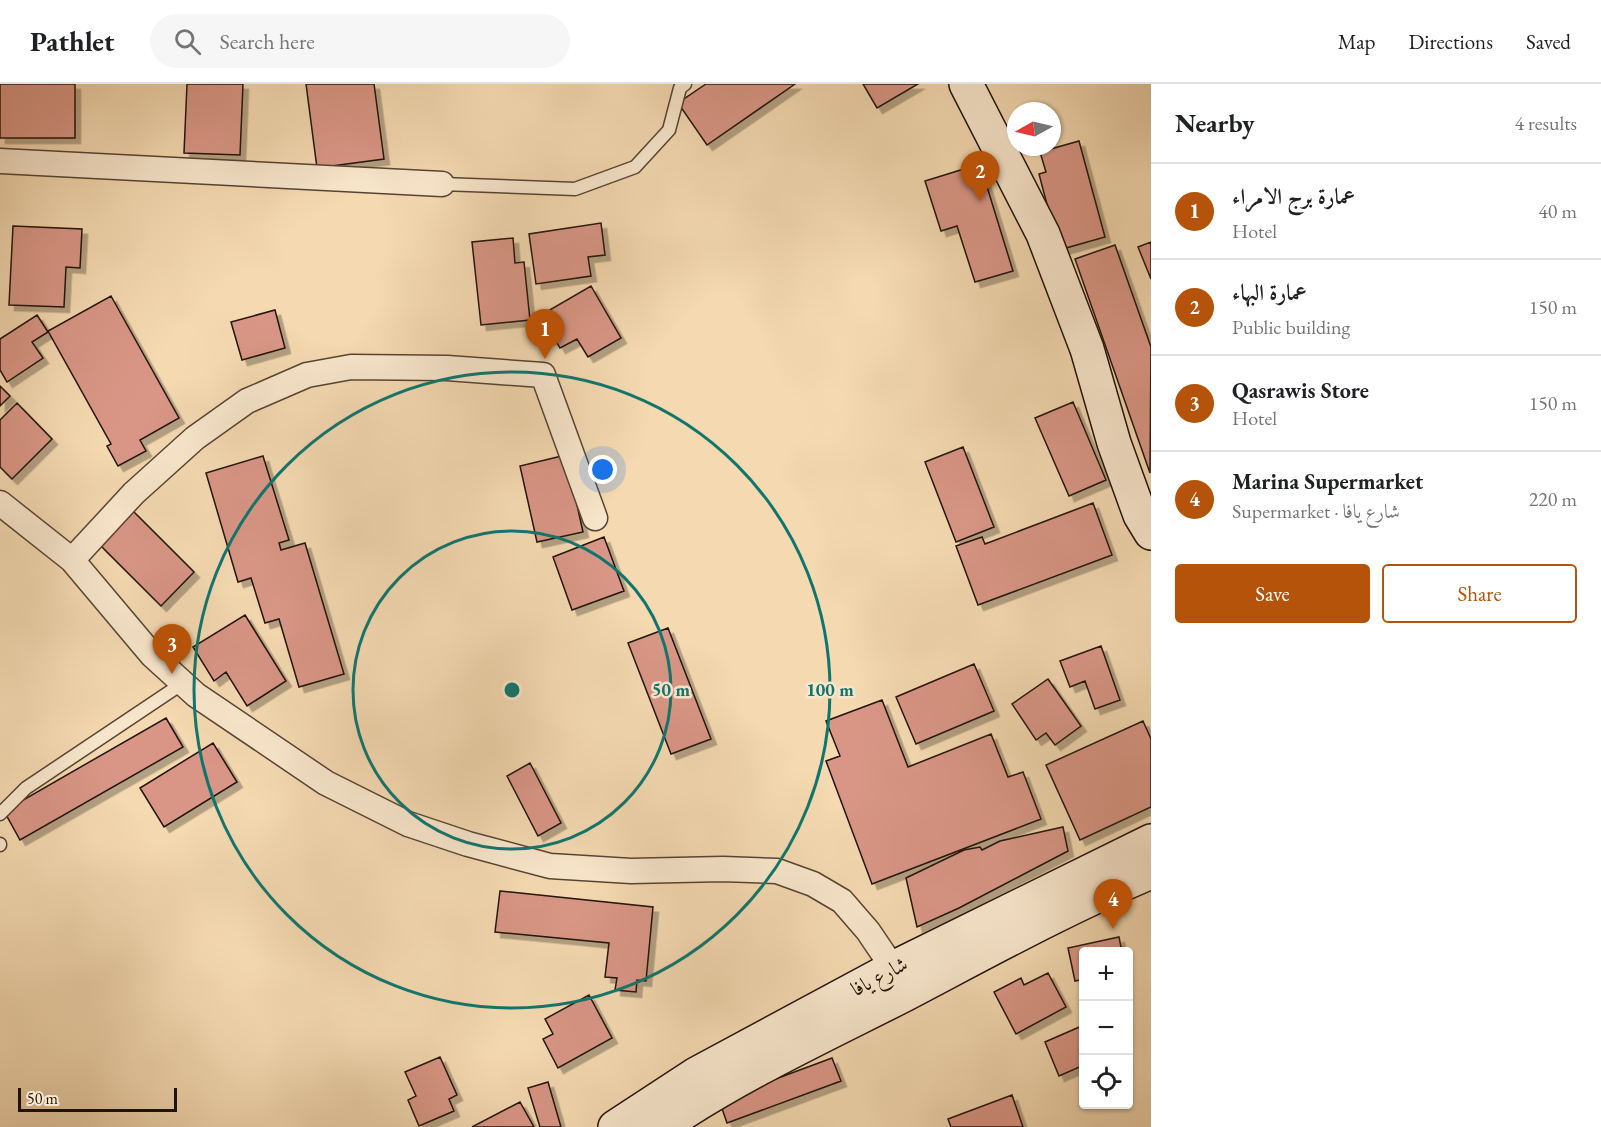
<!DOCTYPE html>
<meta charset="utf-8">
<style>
body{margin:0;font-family:"EB Garamond",Amiri,serif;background:#f6f6f6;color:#202124}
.controls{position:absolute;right:18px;bottom:18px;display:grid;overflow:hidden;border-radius:6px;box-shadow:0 2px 4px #0004}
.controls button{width:54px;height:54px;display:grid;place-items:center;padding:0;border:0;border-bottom:2px solid #e0e0e0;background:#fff;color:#202124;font:30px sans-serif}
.compass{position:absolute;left:1007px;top:18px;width:54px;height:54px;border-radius:50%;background:#fff;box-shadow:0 2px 4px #0004;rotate:262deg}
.scale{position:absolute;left:18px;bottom:15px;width:159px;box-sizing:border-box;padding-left:6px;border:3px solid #221308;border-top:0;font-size:16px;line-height:21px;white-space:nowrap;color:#221308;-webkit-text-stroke:4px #f8e6cc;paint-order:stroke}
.you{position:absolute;left:603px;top:386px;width:21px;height:21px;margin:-15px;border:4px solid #fff;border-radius:50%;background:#1a73e8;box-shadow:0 0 0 9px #1a73e833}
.badge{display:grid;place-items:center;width:39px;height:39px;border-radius:50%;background:#b45309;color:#fff;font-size:20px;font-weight:700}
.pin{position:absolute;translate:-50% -50px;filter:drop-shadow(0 2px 3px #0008)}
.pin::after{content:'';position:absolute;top:32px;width:21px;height:18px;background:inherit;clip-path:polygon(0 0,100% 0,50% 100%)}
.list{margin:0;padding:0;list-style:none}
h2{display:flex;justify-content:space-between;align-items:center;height:78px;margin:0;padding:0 24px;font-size:26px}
h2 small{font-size:20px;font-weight:400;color:#757577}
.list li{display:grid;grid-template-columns:39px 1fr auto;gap:18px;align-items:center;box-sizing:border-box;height:96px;padding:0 24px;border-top:2px solid #e0e0e0}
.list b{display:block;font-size:22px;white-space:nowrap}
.list p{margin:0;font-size:20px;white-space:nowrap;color:#757577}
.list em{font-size:20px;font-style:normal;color:#757577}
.actions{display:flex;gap:12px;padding:18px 24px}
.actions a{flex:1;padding:14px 0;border:2px solid #b45309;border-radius:6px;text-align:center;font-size:21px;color:#b45309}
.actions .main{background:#b45309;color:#fff}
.icon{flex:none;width:33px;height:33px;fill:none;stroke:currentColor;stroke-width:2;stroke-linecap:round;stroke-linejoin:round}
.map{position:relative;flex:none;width:1151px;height:1043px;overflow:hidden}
header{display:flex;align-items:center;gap:36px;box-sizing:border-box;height:84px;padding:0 30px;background:#fff;border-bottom:2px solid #e0e0e0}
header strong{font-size:28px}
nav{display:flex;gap:33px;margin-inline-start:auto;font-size:21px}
.search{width:420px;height:54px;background:#f6f6f6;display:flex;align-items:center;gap:15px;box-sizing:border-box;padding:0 21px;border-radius:33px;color:#757577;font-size:22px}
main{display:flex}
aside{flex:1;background:#fff}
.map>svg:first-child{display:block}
</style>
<header>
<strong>Pathlet</strong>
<div class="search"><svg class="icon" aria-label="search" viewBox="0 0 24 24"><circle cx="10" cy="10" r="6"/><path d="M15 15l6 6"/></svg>Search here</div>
<nav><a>Map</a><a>Directions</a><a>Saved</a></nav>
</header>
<main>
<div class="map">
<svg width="1151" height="1043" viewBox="0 0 1151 1043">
<defs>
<filter id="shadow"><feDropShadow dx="5.5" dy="5.5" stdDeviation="0" flood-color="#0004"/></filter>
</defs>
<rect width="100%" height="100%" fill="#f4d9b1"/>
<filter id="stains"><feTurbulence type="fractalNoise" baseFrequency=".00333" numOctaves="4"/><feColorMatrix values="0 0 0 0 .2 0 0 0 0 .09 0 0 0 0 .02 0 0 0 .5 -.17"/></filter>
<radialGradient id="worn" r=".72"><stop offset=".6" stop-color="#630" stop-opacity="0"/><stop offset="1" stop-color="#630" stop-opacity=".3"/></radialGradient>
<path fill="#d99686" stroke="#221308" stroke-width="1.5" filter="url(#shadow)" d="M0 0H75V54H0Z
M187 0H243L240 71 184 69Z
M306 0H374L384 75 317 84Z
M706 0H795L707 61 678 19Z
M863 0H918L877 24Z
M1079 57 1105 153 1059 166 1039 90 1046 88 1040 68Z
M980 80 1013 187 975 198 957 142 941 147 925 97Z
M601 139 605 171 588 173 591 192 536 200 529 150Z
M13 142 82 145 80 184 66 183 64 223 9 221Z
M513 154 515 179 524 178 530 236 481 241 472 158Z
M1151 158V195L1138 163Z
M1115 161 1151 263 1150 389 1075 175Z
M591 202 621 254 588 273 577 255 560 264 541 231Z
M111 212 179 334 140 356 146 367 118 382 107 362 111 360 48 247Z
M275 226 285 264 242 276 231 238Z
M37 231 48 248 32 258 43 274 7 298 0 286V255Z
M0 302 10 312 0 322Z
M1073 318 1106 396 1069 412 1035 334Z
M17 319 52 355 12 395 0 383V336Z
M963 363 994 443 956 458 925 378Z
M566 371 583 448 537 458 520 382Z
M263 372 289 456 279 459 281 466 305 459 344 590 299 603 279 535 265 539 251 494 238 498 206 389Z
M1093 419 1112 471 978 521 956 462 982 453 985 460Z
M133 427 194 488 161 522 100 461Z
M604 453 624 507 572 526 553 473Z
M245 531 286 597 247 622 226 588 214 597 193 563Z
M668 544 711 655 671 670 628 559Z
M1101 562 1120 616 1095 625 1085 597 1070 603 1060 577Z
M974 580 994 627 916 660 896 613Z
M1048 595 1081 642 1055 661 1046 649 1036 656 1012 620Z
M882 616 908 683 991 650 1008 693 1023 688 1041 735 872 800 826 677 840 672 826 637Z
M166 634 183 663 20 756 4 727Z
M1143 637 1151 655V723L1080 756 1046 681Z
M213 659 237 698 164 743 140 704Z
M530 679 561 739 538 752 507 692Z
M1063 743 1068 767 959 824 917 843 906 794 964 766 980 763 982 766 1000 757Z
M500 807 653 823 646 897 637 896 636 908 615 906 617 894 605 893 609 859 495 848Z
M1119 853 1122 868H1084V895L1075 897 1068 864Z
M1048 889 1066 923 1016 950 994 908 1021 894 1024 901Z
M589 911 612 954 558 984 543 955 553 950 545 935Z
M1084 941V981L1059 992 1045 958Z
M440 973 457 1011 449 1015 454 1027 419 1042 408 1016 416 1012 405 988Z
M832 974 841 997 727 1039 719 1016Z
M548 998 561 1043H540L528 1004Z
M1012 1011 1023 1043H951L948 1035Z
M520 1018 534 1043H472Z"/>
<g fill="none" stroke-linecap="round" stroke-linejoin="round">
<defs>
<path id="lane" d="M442 100 575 105 635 83 669 46 680 4 685 0
M0 730 26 704 183 599
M0 760V761"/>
<path id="street" d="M0 77 442 100
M0 419 72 476 152 571 196 611 326 699 408 740 468 760 550 782 631 787 723 785 777 787 813 800 842 817 868 847 893 884 899 897
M72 476 134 409 195 354 247 317 307 291 351 283 447 284 543 291 595 434"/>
<path id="secondary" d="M966 0 1043 150 1087 265 1114 359 1140 431 1151 449
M615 1043 696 990 893 884 1151 757
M662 1043C737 992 821 953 902 912 984 869 1065 824 1151 788"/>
</defs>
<use href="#lane" stroke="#564432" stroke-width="15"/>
<use href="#street" stroke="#564432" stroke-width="27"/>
<use href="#secondary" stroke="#221308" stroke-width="36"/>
<use href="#lane" stroke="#f8e6cc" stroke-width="12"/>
<use href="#street" stroke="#f8e6cc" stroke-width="24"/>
<use href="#secondary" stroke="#f8e6cc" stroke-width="33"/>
</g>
<g fill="none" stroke="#0f766e" stroke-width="3">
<circle cx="512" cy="606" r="159"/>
<circle cx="512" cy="606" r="318"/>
</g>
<g text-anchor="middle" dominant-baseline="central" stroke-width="5" stroke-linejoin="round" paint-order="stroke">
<g font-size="21" fill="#221308" stroke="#f8e6cc">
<text transform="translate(879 892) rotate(-28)">شارع يافا</text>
</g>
</g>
<circle cx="512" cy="606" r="9" fill="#0f766e" stroke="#f8e6cc" stroke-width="3"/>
<g font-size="18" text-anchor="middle" font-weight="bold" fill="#0f766e" stroke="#f8e6cc" stroke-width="5" stroke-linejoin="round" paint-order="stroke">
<text x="671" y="612">50 m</text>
<text x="830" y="612">100 m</text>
</g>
<rect width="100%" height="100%" filter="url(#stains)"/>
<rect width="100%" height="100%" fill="url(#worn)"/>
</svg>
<div class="controls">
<button>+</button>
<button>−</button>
<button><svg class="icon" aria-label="locate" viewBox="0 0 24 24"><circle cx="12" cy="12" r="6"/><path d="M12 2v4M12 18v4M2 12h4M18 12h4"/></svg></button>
</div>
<svg class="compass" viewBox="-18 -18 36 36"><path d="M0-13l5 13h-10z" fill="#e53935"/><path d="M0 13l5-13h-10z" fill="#757577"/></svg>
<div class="scale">50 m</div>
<div class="you"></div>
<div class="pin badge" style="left:545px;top:275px">1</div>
<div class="pin badge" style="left:980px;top:117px">2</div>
<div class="pin badge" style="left:172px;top:590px">3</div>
<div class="pin badge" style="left:1113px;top:845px">4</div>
</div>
<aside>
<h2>Nearby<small>4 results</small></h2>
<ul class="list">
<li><span class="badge">1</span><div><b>عمارة برج الامراء</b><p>Hotel</p></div><em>40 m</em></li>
<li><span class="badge">2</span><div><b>عمارة البهاء</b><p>Public building</p></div><em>150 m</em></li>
<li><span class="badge">3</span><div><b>Qasrawis Store</b><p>Hotel</p></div><em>150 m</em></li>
<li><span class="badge">4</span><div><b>Marina Supermarket</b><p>Supermarket · شارع يافا</p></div><em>220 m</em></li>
</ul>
<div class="actions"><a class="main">Save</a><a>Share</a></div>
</aside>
</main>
